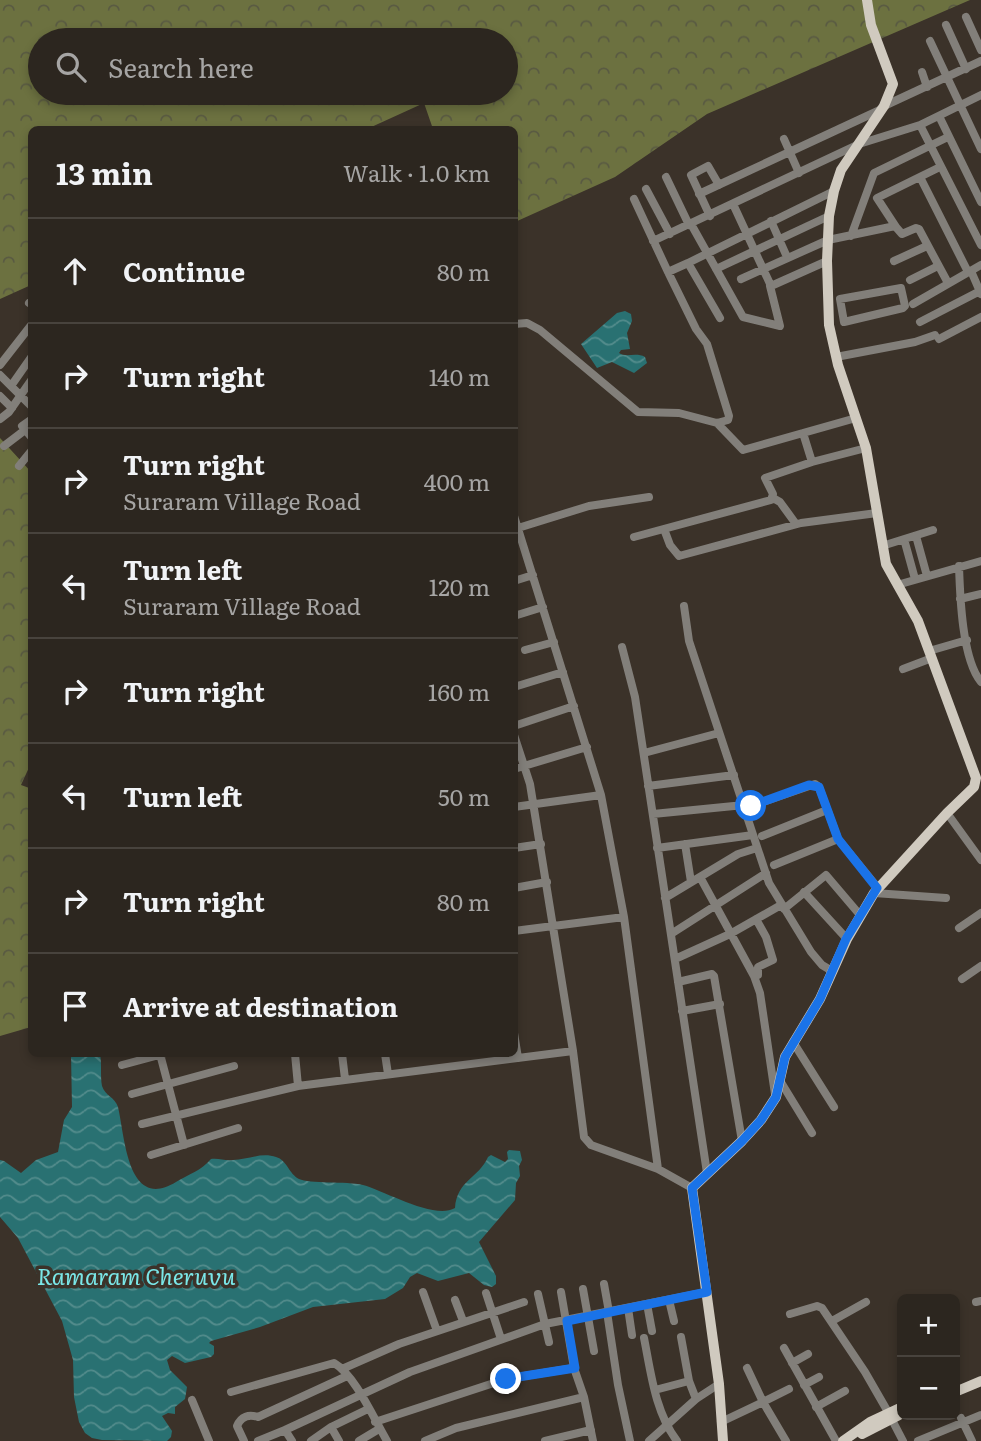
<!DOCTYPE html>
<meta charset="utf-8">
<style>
body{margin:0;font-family:Literata,serif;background:#38322c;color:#f1f3f6}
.controls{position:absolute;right:21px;bottom:21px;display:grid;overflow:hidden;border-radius:10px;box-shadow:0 4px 10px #0003}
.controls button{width:63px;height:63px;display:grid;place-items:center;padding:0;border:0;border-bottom:2px solid #48433d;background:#2c261f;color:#f1f3f6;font:35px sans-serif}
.stop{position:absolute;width:21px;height:21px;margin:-16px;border:5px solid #1a73e8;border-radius:50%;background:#fff}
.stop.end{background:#1a73e8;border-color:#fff;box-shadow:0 2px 7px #0008}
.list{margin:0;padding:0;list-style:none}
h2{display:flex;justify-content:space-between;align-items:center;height:91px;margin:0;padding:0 28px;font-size:30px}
h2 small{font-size:23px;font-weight:400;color:#a6a5a4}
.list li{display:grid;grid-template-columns:46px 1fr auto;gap:21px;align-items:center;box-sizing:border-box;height:105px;padding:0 28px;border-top:2px solid #48433d}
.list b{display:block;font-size:26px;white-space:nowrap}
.list p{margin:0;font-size:23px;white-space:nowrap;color:#a6a5a4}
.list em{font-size:23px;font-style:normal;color:#a6a5a4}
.icon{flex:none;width:38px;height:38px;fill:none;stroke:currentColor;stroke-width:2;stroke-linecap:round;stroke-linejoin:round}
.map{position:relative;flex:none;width:981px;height:1441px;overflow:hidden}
.search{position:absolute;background:#2c261f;box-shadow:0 4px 10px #0003;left:28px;top:28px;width:490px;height:77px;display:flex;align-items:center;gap:18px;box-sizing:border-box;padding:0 24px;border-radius:38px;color:#a6a5a4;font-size:26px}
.panel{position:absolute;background:#2c261f;box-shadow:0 4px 10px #0003;left:28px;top:126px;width:490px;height:931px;border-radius:10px}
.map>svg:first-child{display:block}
</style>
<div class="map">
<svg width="981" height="1441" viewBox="0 0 981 1441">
<defs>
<pattern id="forest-crowns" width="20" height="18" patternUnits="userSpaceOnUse" patternTransform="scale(1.75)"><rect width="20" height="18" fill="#6c7140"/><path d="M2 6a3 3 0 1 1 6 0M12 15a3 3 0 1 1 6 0" fill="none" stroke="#595a42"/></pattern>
<pattern id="water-waves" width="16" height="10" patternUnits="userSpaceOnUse" patternTransform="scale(1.75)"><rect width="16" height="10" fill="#297172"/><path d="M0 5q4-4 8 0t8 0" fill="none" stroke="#538c8c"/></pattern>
</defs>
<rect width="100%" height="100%" fill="#3b3229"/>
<path fill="url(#forest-crowns)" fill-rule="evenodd" d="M0 0H970L707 114 615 177 515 222 514 130 433 129 424 103 367 129 32 130 31 285 0 299ZM40 40H506V93H40Z
M0 438 32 473V761L21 785 32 789 31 1027 0 1036Z"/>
<path fill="url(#water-waves)" d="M625 311 631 314 632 321 627 333 630 349 621 350 619 353C626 358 636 352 645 357L647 363 634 373 612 362 597 368 581 344 617 313Z
M71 1054H100C102 1064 100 1076 102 1086 105 1096 115 1097 118 1107 125 1136 127 1212 176 1182 189 1174 201 1171 211 1159 219 1158 225 1161 233 1160 247 1160 261 1152 276 1157 287 1160 289 1174 299 1179 309 1184 346 1181 363 1185 385 1191 434 1220 455 1208 457 1180 479 1178 488 1157L491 1155 505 1162 508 1159 507 1152 509 1150 520 1151 522 1160 519 1166 520 1176 516 1183 515 1200 479 1242 496 1276V1284L492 1287 484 1285 469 1273 438 1281 417 1273 410 1277 403 1288 385 1299 313 1307 260 1327 211 1341 209 1343 214 1346V1354L211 1357 185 1363 172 1356 167 1360 170 1370 187 1387 185 1399 175 1407V1414L168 1413 162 1416 172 1431 171 1437 167 1441 102 1440 92 1438 85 1433 79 1422 74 1397 73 1360 62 1321 18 1238 0 1217V1160L4 1161 21 1173 36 1160 58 1152 64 1120 72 1107Z"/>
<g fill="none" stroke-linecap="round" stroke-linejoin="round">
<path stroke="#827f7a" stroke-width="8" d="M966 17 981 50
M946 25 966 69
M930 41 981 149
M922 72 927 87
M884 106 981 61
M939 116 981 202
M920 125 981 245
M784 139 799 173
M666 177 689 225
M920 177 968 272
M646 189 670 234
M699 194 882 109
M733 204 771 286 827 261
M710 216 691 175 708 166 719 185
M771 221 787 257
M691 224 743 317 780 326 770 286
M896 227 877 198 940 167
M851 236 874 173 948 137
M653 241 859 144 920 125 981 95
M894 261 927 246
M716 269 829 216
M971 271 981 294
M668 272 688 263
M741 279 828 240 895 226 902 234 916 228 919 229 948 283
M910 280 938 266
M901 288 905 306 903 308 844 322 840 299Z
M29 303 32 305
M913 304 981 265
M720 318 688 263 834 191
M920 322 980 291
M514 324 527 323 540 330 638 412 679 413 717 423 728 420 729 416 707 344 696 329 668 272 634 199
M939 339 981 317
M836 357 915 342 935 335
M0 365 32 324
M0 375 32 407
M11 386 32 356
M0 396 12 408
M0 419 9 412 32 379
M32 419 22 426 32 438
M717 423 743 450 856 418
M803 433 812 462
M4 446 25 430
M19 466 32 450
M773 498 780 502 796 524
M514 516 601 795 624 917 658 1169
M518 528 589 506 649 497
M664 529 670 545 679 556 801 523 877 513
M916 536 927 576
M634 537 771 500 773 494 765 478 812 462 866 448
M904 539 915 579
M882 546 933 530
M959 566C960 596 962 659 981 682
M514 581 533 575
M897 585 981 561
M960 599 981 594
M684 606 689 641 769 883 811 952 822 965 832 971
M514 616 543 607
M622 647 635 697 707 1173
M525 650 554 642
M929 651 967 640
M903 669 932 658
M514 687 563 672
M514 726 574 706
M514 735 530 784 573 1051 584 1137 591 1145 658 1169 692 1188
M644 753 719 733
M514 769 587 747
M648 786 734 775
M751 806 815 784 819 787 838 839 878 888
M514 807 601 795
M947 813 981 860
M653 814 744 805
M762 836 827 810
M685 844 691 882
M514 848 541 844
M657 848 753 835
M774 865 838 839
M700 877 754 976 760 993 775 1094
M514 888 547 882
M804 892 847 939
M874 893 946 898
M665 898 738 854 757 848
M784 909 826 875 860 915
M959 928 981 913
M514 931 624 917
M671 934 766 873
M675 959 730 934 781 905
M754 976 758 975V967L773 960 766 937 756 919
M962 979 981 966
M678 982 712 974 714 976 742 1141
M682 1011 720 1004
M514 1033 518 1058
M793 1042 834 1107
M160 1054 184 1145
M295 1054 298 1086
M342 1054 345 1079
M385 1054 388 1074
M122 1065 163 1054
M779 1079 812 1133
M132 1094 234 1066
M142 1124 298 1086 573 1051
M151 1155 238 1128
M604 1284 609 1312
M583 1289 594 1351
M423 1292 437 1331
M561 1292 574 1368
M486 1293 501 1339
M538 1294 549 1342
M455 1300 463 1321
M669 1300 674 1321
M976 1302 981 1301
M647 1304 652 1331
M628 1308 632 1335
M607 1312 618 1385 630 1441
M790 1314 817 1306 822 1308 865 1372 888 1412
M832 1321 866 1302
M681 1337 689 1381 696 1399
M644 1338C651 1373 655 1412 677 1441
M784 1348 836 1441
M792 1363 808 1354
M342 1369 399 1344 524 1302
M804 1385 819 1377
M655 1390 689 1381
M231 1392 334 1363C355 1375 374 1419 387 1441
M192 1400 209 1441
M955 1404V1405
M816 1407 845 1391
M891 1418 903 1441
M961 1418 972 1441
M375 1422 506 1379 574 1368 584 1397 593 1441
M721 1422 763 1402 747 1368
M331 1427 339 1441
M244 1441 237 1426C241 1416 249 1414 258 1417L347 1376
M258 1441 285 1430
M292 1441 285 1430 410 1372 545 1324 707 1292
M311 1441 331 1427 368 1409
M359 1441 379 1429
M425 1441 456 1428 584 1397
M545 1441 591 1430
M649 1441 696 1399 719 1384
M786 1441 763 1402 789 1389
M918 1441 981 1415"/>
<path stroke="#d0cabf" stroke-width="10" d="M955 1392 981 1381
M862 1434 899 1415
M723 1441 719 1384 692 1188 742 1141 761 1120 776 1097 785 1057 820 999 847 939 874 893 947 813 974 787 976 778 918 621 886 564 866 448 838 365 829 325 827 261 829 216 834 191 841 170 884 106 893 84 871 25 867 0
M843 1441 870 1422 902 1407"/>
</g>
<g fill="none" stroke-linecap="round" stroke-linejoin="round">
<path stroke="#1a73e8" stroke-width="9" d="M506 1379 575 1368 567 1321 707 1292 692 1188 742 1141 761 1120 776 1097 785 1057 820 999 846 939 877 888 838 839 819 787 809 785 751 806"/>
</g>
<g text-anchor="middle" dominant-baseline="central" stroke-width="7" stroke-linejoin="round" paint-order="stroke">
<g font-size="23" font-style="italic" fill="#7ae7e8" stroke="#3b3229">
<text x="136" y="1275">Ramaram Cheruvu</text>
</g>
</g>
</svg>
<div class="controls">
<button>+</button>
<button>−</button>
</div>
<div class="stop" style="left:751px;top:806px"></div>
<div class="stop end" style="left:506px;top:1379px"></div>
<div class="search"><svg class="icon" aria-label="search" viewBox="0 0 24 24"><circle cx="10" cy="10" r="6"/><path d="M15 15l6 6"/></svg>Search here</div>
<section class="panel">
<h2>13 min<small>Walk · 1.0 km</small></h2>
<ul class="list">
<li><svg class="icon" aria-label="ahead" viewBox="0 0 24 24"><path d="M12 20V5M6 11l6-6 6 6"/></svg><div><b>Continue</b></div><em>80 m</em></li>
<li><svg class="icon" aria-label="right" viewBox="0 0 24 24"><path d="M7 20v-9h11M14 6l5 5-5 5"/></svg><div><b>Turn right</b></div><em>140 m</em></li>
<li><svg class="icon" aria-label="right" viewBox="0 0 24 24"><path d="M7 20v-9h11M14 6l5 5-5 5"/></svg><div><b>Turn right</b><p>Suraram Village Road</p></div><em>400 m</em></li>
<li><svg class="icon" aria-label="left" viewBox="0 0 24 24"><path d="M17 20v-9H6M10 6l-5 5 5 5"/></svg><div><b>Turn left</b><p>Suraram Village Road</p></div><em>120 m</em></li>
<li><svg class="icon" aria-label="right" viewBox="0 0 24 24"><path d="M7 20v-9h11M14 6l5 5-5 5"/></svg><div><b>Turn right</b></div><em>160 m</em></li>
<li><svg class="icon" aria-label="left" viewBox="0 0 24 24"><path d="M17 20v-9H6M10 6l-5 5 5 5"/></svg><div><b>Turn left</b></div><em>50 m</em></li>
<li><svg class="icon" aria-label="right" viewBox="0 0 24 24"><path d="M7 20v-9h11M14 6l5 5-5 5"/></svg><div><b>Turn right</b></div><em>80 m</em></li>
<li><svg class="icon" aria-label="arrive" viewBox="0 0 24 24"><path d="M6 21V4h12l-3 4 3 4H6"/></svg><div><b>Arrive at destination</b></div></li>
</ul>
</section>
</div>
